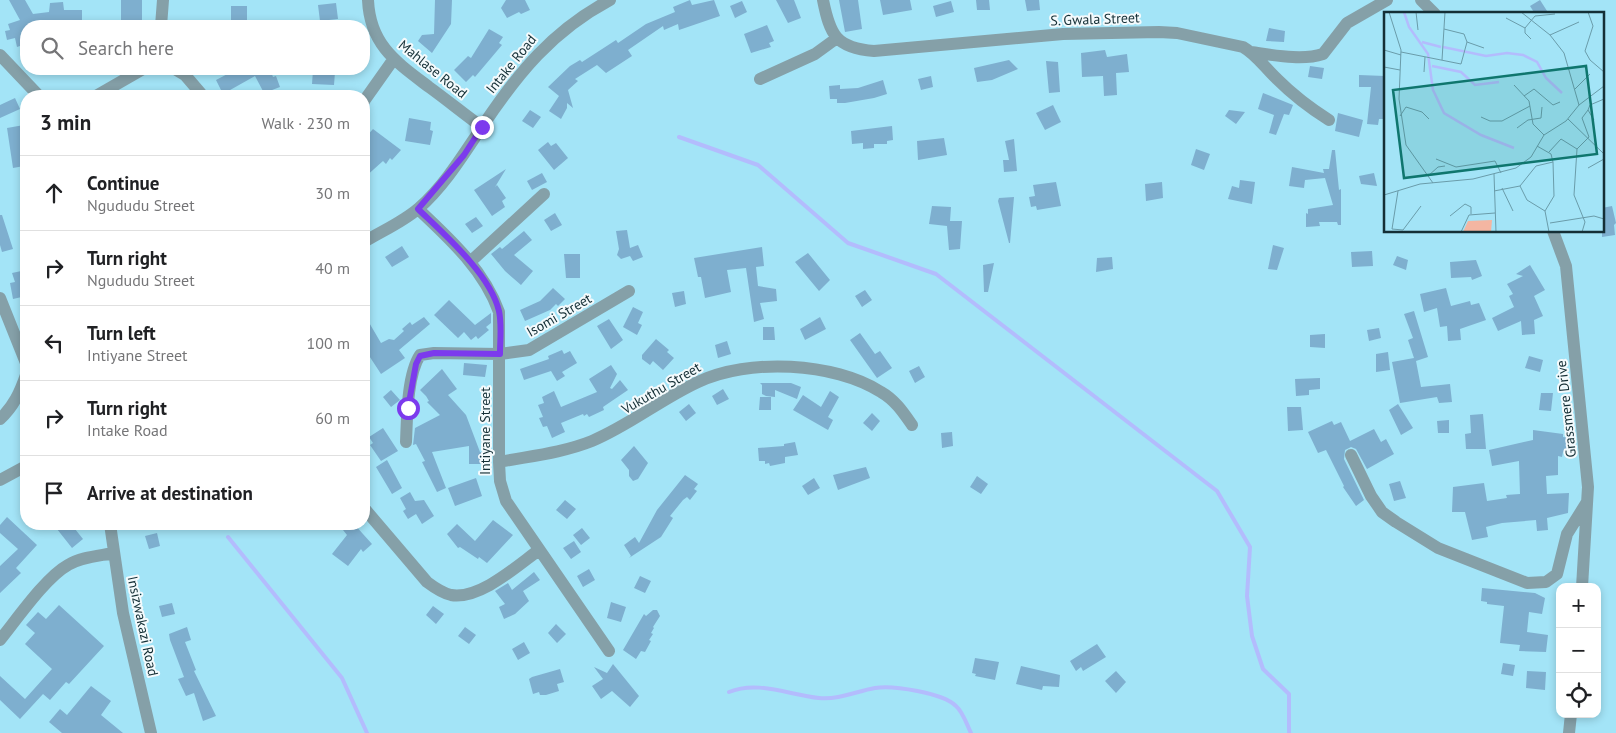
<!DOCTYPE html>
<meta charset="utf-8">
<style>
body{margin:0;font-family:"PT Sans",sans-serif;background:#f2f2f2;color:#202124}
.controls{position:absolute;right:15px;bottom:15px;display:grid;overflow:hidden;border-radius:10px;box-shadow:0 2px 8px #0003}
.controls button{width:45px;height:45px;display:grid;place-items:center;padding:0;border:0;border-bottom:1px solid #e0e0e0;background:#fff;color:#202124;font:25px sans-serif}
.stop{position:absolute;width:15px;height:15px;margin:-11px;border:4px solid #7c3aed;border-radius:50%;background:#fff}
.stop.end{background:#7c3aed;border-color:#fff;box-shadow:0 1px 5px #0008}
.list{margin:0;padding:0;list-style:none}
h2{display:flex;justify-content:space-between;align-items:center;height:65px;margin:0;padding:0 20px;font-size:21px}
h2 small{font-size:16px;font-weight:400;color:#757577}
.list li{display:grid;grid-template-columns:32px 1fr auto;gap:15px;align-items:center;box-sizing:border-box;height:75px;padding:0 20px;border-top:1px solid #e0e0e0}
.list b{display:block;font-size:19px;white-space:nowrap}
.list p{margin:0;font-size:16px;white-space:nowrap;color:#757577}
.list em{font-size:16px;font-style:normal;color:#757577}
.icon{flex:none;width:28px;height:28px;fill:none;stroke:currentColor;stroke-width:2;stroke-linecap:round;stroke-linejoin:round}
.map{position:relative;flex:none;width:1616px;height:733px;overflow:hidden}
.search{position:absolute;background:#fff;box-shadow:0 2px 8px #0003;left:20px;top:20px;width:350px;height:55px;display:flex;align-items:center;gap:12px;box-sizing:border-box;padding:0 18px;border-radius:20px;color:#757577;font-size:19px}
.panel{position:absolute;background:#fff;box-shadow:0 2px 8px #0003;left:20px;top:90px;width:350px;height:440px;border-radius:20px}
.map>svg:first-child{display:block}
</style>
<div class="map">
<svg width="1616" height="733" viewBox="0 0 1616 733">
<rect width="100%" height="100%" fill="#a3e4f7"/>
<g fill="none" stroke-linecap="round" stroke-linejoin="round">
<path stroke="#b3bcfd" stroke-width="4" d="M679 137 758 165 848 243 936 274 1217 491 1250 547 1247 596 1252 636 1263 669 1289 694V733
M228 537 342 678 367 733
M729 692C758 680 789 695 819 698 839 700 857 691 875 688 893 685 943 693 956 706 963 712 967 725 971 733"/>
</g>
<path fill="#7eafcf" d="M9 0H25L33 14 49 12 50 3 63 2 64 10H82V26H26V34L24 35 26 44 17 47 15 38 7 40 5 31 10 30 8 24 20 20Z
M121 0H142V26H121Z
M435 0H452L451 24 432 53 418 41 422 35 434 34Z
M506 0H525L530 10 521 14 519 12 507 18 501 8Z
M690 0 692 5 714 0 720 16 679 30 678 24 664 30 663 26 628 50 632 56 606 73 597 65 575 79 578 81 568 90 573 108 567 103V108L561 119 549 111 559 96 548 87 570 66 580 60 582 62 616 40 618 43 646 24 675 12 673 7Z
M776 0H794L801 18 788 23Z
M839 0H858L862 29 845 32Z
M880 0H910L912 10 883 15Z
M976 0H989L990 10H977Z
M1025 0H1039L1040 10 1027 11Z
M1540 0 1549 14H1535L1530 6Z
M742 1 747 12 735 18 730 6Z
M951 1 954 12 936 17 933 6Z
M336 3 338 19 320 21 318 5Z
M231 6H247V22H231Z
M767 25 774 41 769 43 771 47 751 53 744 34Z
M1269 28 1285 31 1284 42 1266 41Z
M489 29 503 37 499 43 502 45 475 77 473 75 466 82 454 70 468 56 471 58Z
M1105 50 1107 57 1127 54 1129 72 1116 73 1117 95 1104 96 1103 76 1082 77 1081 53Z
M1009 60 1018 69 992 80 977 82 974 68Z
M1046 61 1058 62 1060 92 1049 93Z
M1310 66 1324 68 1322 79 1308 77Z
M237 69H270L273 77 276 76 280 87 264 93 255 76 223 94 216 80Z
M313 70 335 72 334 85 312 84Z
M1359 75 1385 76 1383 119H1379L1378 125 1367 124 1371 87H1359Z
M931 76 933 87 921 90 918 79Z
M883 80 887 94 874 98 845 103H837V99H830L829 86 840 85V89L858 88Z
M1263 93 1293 105 1289 115 1284 114 1276 135 1269 133 1274 115 1258 109Z
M15 98 20 109 0 118V105Z
M1053 105 1061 122 1045 130 1036 113Z
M530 110 541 117 533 128 522 121Z
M1229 110 1245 112 1236 124 1225 116Z
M1338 113 1363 120 1359 137 1335 131Z
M409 118 431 122 430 130 433 131 430 145 405 141Z
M24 125 26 151 21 152 24 166 13 168 7 128Z
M892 126 893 140 887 141V144H874V148L863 149V143L852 144 851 131Z
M373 129 401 150 392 160 390 158 386 164 383 161 364 178V139Z
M944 138 947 155 918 160 917 141Z
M1014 139 1017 171 1004 172 1003 160H1009L1005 141Z
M548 142 551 146 556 143 568 158 554 170 538 150Z
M1196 149 1210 154 1204 170 1191 165Z
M1332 150H1335L1339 190 1341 189V225H1338L1337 222H1319L1320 226 1306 227V213L1308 214V209L1333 205 1325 178 1305 180 1304 188 1289 186 1292 167 1324 173 1323 169H1329Z
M506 169 495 187 497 185 506 198 502 201 505 207 492 216 474 190Z
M542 173 547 182 532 190 527 181Z
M1374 173 1377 186 1361 184 1359 176Z
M1240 180 1255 182 1252 204 1228 199 1232 186 1239 188Z
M1056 182 1061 206 1037 210 1036 206 1031 207 1029 197 1035 196 1033 185Z
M1162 182 1163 198 1146 201 1145 184Z
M1014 197 1010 243H1009L998 201 999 198Z
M932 206 951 207 950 221H962L960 249 949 250 947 226 929 224Z
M1612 206 1616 223 1614 225 1615 235 1602 237V208Z
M555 213 562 225 551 231 544 220Z
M0 215H2L13 249 2 252 0 245Z
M476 217 483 226 472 233 465 224Z
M627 230 630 248 638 245 643 257 633 261 630 256 621 259 617 255 619 249 616 231Z
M524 231 532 240 514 255 533 271 521 285 505 271 491 254 500 247 502 249Z
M1273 245 1284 248 1277 270 1268 269Z
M402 246 409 257 392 267 385 257Z
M762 247 764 266 756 267 758 286 776 289 777 301 760 303 764 319 754 322 746 268 727 270 731 292 705 298 701 277H698L694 258Z
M1372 251 1373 266 1352 267 1351 252Z
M808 253 830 280 819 291 795 262Z
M564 254H580V278H566Z
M1397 256 1408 260 1406 270 1393 265Z
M1112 257 1113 269 1096 272 1097 258Z
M1476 260 1482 276 1472 280 1471 277 1451 278 1450 262Z
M994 263 988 292H984L983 265Z
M1530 265 1545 290 1534 296 1543 316 1534 320 1535 334 1522 335 1521 321 1498 331 1492 318 1514 307 1509 296 1513 294 1507 284 1523 276 1516 274Z
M26 270V296L13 299 10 283 15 282 12 273Z
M553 288 565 299 558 306 556 304 550 310 525 321 520 310 540 301Z
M1446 288 1451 306 1470 301 1471 305 1479 303 1486 320 1460 329 1461 340 1448 341 1447 326 1440 327 1437 308 1424 312 1420 294Z
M865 290 872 300 862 307 855 296Z
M684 291 686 304 675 307 672 293Z
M449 300 475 325 491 313V323L486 327 489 330 478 339 476 336 471 340 464 332 458 338 434 315Z
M633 307 643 312 638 323 642 325 637 335 623 327Z
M1414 311 1428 357 1416 361 1421 387 1450 384 1452 402 1439 403 1437 397 1400 403 1392 362 1414 358 1408 340 1413 338 1404 314Z
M364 314 381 343 389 339 394 340 404 331 402 329 410 322 412 325 424 317 430 324 399 350 405 358 381 374 364 348Z
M820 317 826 329 805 340 800 329Z
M609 319 623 340 611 349 597 326Z
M763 327H774L775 340H763Z
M1379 328 1381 338 1369 341 1367 330Z
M860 333 875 354 880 351 892 368 877 378 850 340Z
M1325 334V348L1310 347V335Z
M656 339 669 350 667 352 674 358 663 370 653 361 650 365 642 359V355Z
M727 341 731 354 718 358 715 345Z
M562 350 564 354 570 351 577 363 562 372 565 376 557 381 551 371 524 380 520 369 549 359 548 356Z
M1388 352 1390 370 1376 372V354Z
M1529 356 1543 360 1540 372 1525 368Z
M464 363 487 365 485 377 463 375Z
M611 365 617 374 610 388 612 389 620 380 628 390 603 407 604 410 589 417 587 414 584 416 583 414 561 423 565 432 552 438 547 426 543 427 539 418 543 417 538 405 544 403 542 397 554 391 561 407 597 392 589 379Z
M919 366 925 377 915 383 909 371Z
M442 369 457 389 448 395 466 415 480 452H482V464H469V446L432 452 446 488 437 492 422 462 425 461 416 444 413 445 415 428 440 415 427 402 429 401 426 396 420 390Z
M1320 378V389L1309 390V395L1296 396 1295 379Z
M760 383H791L801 387 797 399 775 390V397L766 396 762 394V385Z
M723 389 729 399 717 405 712 396Z
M391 390 400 400 391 407 383 397Z
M830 391 839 397 828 417 833 420 828 430 793 410 803 395 821 407Z
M1541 393H1553L1551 411 1539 410Z
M760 397H771V410H759Z
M689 404 696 413 686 421 679 412Z
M1398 404 1413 428 1401 435 1389 410Z
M1287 407H1301L1303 430 1288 431Z
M872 413 880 421 872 431 863 423Z
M1483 414 1486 449H1466L1465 434 1471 433 1470 415Z
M1449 420V433H1438L1437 421Z
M1332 421 1334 425 1341 422 1350 441 1374 429 1381 442 1386 439 1394 454 1367 469 1356 449 1351 447 1345 450 1344 459 1364 500 1356 506 1343 487 1344 486 1326 450 1318 453 1308 432Z
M383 428 398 451 381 461 370 445 373 443 369 437Z
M1533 430 1563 434V437L1573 438 1572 447H1569L1568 453 1563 452 1562 457 1558 456V475L1546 476 1547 494 1569 493 1568 513 1547 518 1548 530 1537 531 1536 520 1502 523 1486 527 1488 537 1472 540 1465 512H1452L1453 487 1484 483 1487 501 1507 498 1506 495 1520 494 1519 461 1492 466 1489 450 1533 440Z
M952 432 953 446 942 448 941 433Z
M795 442 798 455 785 457V463L770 466 769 463 765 464V461H759L758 448 784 446V444Z
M634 446 648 463 638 479 633 481 629 476V470L621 460Z
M387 460 402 488 392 494 376 467Z
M866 467 870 478 838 490 833 475Z
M685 475 698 484 694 489 697 491 690 500 687 497 683 500 670 516 673 518 661 537 629 558 631 556 624 545 635 537 639 543 657 510Z
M977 476 988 484 981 494 970 487Z
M476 478 482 496 455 506 448 488Z
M814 478 820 488 808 495 802 486Z
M1400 481 1406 498 1394 501 1389 484Z
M410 492 415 501 424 500 434 516 422 524 416 514 408 519 403 511 406 509 400 498Z
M565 500 576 509 567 519 556 510Z
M7 517 37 545 16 568 21 573 0 593V566L18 549 0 533V525Z
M493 520 513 535 487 563 479 557 478 559 460 547 458 548 447 534 457 524 475 541Z
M53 524H71L83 539 72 548Z
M349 524H354L372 544 363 552 361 549 348 566 332 554 347 535 343 530Z
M582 528 590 538 581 545 573 535Z
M157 533 160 546 149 549 145 536Z
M574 541 581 552 571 559 563 548Z
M589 569 595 580 583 587 577 576Z
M534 572 540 580 523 591 529 601 515 614 504 619 499 607 505 604 495 591 508 583 512 590Z
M640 576 651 581 645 593 634 588Z
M1482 588 1535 593 1545 598 1542 614 1529 612 1527 632 1548 635 1546 652 1519 651 1520 645 1500 643 1504 606 1487 604V602L1481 601Z
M611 602 626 607 621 622 607 618Z
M172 603 175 614 162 617 159 606Z
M59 605 104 646 69 684 66 682 50 700 43 694 20 719 0 700V676L25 699 52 669 25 644 35 633 26 625 38 612 46 619Z
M433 606 444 614 436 624 426 615Z
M653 610H657L660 616 653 627 654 628 651 633 653 634 649 640 651 641 645 652 641 651 636 659 623 650 644 614 646 616Z
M556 624 566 634 557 643 548 633Z
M187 627 191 640 185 642 196 670 194 671 216 716 203 721 194 693 186 696 178 679 184 677 170 640 169 634Z
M465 627 476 635 469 644 458 636Z
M524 642 530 653 518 660 512 649Z
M1097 644 1106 657 1083 671 1081 667 1076 671 1070 661Z
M975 658 999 662 995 680 975 676 976 674 972 673Z
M1503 663 1515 665 1513 676 1501 674Z
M613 664 639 696 630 707 612 691 601 699 592 686 603 679 594 667 607 673Z
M1021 666 1060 675 1059 687 1043 686 1042 690 1016 684Z
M560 669 564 682 557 684 559 691 546 695H540L539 692 533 694 529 679 532 677Z
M1116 671 1126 682 1116 693 1105 681Z
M1527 671 1546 672 1545 690 1526 688Z
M91 686 111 701 101 715 123 733H62L49 722 60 709 67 715Z"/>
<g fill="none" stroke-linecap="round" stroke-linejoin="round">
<path stroke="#85a0a8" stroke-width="12" d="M368 0C370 45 396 62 429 87 447 100 464 114 482 127
M823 0C830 35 836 48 874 51L1063 34 1159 32 1177 33 1243 47C1257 55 1265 68 1277 79 1293 95 1310 108 1329 120
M1421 0 1435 14
M161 26 163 0
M1251 52C1273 55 1302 61 1323 54L1347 23 1387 0
M0 55 39 96
M175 69 185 75 203 96
M760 79 815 54 837 38
M96 96 143 69
M364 101 393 60
M418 209C450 239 484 270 499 312V462L500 481 506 501 609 651
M1553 231 1566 266 1588 487 1582 587
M364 242C382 231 403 222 419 208 445 185 463 155 482 127 518 73 552 31 610 0
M470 262 544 194
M0 298 26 363
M0 419C14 406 20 392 26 375
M406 442C407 419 407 375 420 355L434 353 500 354 529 350 629 291
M1351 455 1371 496 1382 512 1396 522 1438 548 1527 583 1546 582 1557 574 1567 534 1587 502
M499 462C530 456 562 453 592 441 630 425 661 399 698 382 748 358 834 362 881 392 895 400 903 412 912 425
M0 480 26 466
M364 508 427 582C435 588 442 593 451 595 480 600 518 565 539 550
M110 524 123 613 151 733
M0 640C17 619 46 577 68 565 81 557 99 556 114 553
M1569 733 1571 714"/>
</g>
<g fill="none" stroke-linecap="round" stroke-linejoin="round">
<path stroke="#7c3aed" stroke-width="6" d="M408 408 416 364 420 356 434 353 500 354C500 340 502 325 499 311 490 274 445 235 418 209L464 155 482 127"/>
</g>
<g text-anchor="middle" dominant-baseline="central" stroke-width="4" stroke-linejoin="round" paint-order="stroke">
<g font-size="14" fill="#142f36" stroke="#f4fafc">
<text transform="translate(1095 19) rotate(-2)">S. Gwala Street</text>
<text transform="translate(511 64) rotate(-51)">Intake Road</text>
<text transform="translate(433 69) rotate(39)">Mahlase Road</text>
<text transform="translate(559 315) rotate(-30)">Isomi Street</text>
<text transform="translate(661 388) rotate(-30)">Vukuthu Street</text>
<text transform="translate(1566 409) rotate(-96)">Grassmere Drive</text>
<text transform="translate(485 431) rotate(-90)">Intiyane Street</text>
<text transform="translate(143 626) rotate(78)">Insizwakazi Road</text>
</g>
</g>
<g transform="translate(1384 12)">
<rect width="220" height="220" fill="#a3e4f7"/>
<path d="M108 208 107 220H79L84 209Z" fill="#f4b6a2"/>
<path fill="none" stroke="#b3bcfd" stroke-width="2.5" d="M20 0 25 15 44 42 49 78 60 101 97 123 130 136M38 30 57 35M59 35 102 44 123 41 139 43 153 50 162 66 178 81M48 54 77 60 91 73 115 70"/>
<path fill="none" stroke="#6a9caa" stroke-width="1" d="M5 0 17 38 15 87 22 133 49 171M32 0 34 18M137 0 166 23 180 41 195 93M204 0 209 14 201 39 206 48 220 60M122 6 141 16V21L147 27M141 16 151 4 171 2M166 23 195 10M83 30 100 36M0 38 17 43M17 40 77 52 83 30 80 22 60 17M58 48 61 0M0 55 16 58M40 60 41 45M130 73 145 89 149 112 160 123M191 77 206 62M140 84 150 77 169 93 176 90M16 104 22 95 38 100 45 107M97 105 106 109H118L146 94M184 107 220 142M210 108 204 98 206 93 220 87M133 116 144 108 157 106 158 95M153 134 167 142 169 150 170 184 161 199M193 137 190 183 201 210 198 220M193 137 205 125 198 106 204 98M165 140 177 127 193 137M52 147 72 155 111 149 117 161M204 156 220 147M110 162 112 220M44 164 54 155 61 154M136 174 143 188 161 199 165 220M118 176 129 199M14 179 8 217 19 218 37 194M110 179 136 174 152 154 169 150M0 183 36 172 89 167 132 156 147 145 160 123 182 109 195 93 220 74M66 204 81 192 87 195V202M166 211 210 204 220 207M77 220 85 203 111 201"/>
<path fill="#0f766e" fill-opacity="0.15" stroke="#0f766e" stroke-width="2.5" d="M202 54 213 142 20 166 9 78Z"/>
<rect width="220" height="220" fill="none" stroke="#142f36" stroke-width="2.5"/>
</g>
</svg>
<div class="controls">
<button>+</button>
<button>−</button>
<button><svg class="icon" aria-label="locate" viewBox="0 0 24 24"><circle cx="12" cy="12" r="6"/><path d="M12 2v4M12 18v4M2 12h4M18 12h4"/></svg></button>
</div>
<div class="stop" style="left:408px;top:408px"></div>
<div class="stop end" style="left:482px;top:127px"></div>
<div class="search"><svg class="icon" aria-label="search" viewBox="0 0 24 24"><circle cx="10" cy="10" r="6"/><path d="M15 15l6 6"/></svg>Search here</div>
<section class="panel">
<h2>3 min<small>Walk · 230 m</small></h2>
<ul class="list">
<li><svg class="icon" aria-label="ahead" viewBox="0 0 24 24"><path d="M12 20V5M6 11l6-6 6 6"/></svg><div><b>Continue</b><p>Ngududu Street</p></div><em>30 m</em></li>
<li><svg class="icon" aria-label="right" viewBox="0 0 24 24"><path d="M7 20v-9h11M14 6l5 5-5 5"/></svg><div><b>Turn right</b><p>Ngududu Street</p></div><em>40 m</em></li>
<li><svg class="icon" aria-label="left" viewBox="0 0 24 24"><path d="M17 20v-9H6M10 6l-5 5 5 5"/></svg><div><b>Turn left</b><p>Intiyane Street</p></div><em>100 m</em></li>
<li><svg class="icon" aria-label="right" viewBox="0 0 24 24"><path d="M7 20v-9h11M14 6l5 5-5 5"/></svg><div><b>Turn right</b><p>Intake Road</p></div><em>60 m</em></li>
<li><svg class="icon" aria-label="arrive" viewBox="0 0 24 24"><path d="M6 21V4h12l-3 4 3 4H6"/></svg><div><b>Arrive at destination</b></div></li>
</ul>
</section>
</div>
